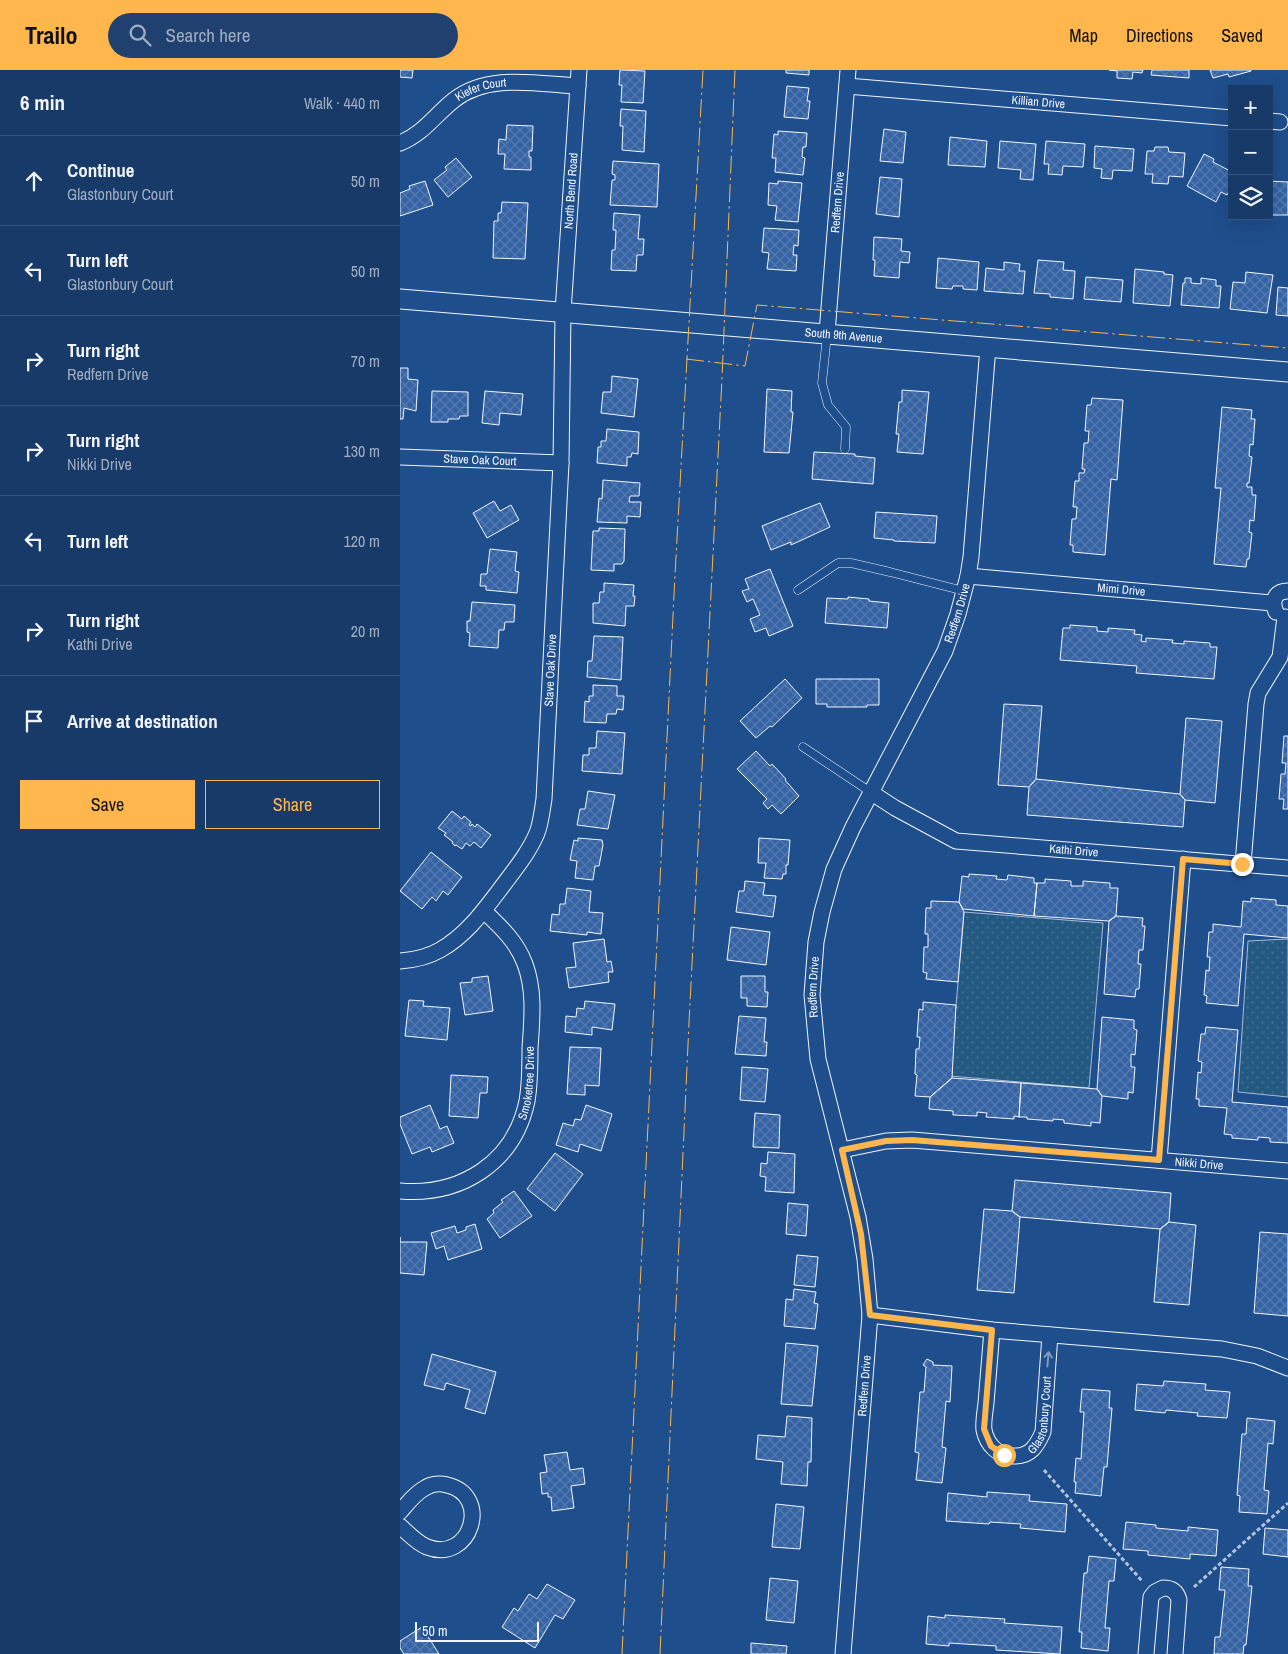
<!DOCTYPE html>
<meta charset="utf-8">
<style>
body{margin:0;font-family:"Archivo Narrow",sans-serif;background:#20416f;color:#f1f3f6}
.controls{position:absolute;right:15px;top:15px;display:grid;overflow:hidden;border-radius:0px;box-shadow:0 5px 20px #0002}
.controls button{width:45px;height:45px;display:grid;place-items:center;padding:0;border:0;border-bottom:1px solid #36547d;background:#173a69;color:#f1f3f6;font:25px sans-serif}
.scale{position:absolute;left:15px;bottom:12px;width:124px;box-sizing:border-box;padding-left:5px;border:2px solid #f2f6ff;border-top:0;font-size:14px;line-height:18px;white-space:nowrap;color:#f2f6ff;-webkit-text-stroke:4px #1f4e8c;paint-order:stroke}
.stop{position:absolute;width:15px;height:15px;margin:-11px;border:4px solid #ffb74d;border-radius:50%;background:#fff}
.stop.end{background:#ffb74d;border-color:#fff;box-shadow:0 1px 5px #0008}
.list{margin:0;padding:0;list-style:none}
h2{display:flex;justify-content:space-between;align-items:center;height:65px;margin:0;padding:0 20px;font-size:21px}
h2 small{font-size:16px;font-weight:400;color:#9eadc0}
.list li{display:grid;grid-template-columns:32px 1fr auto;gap:15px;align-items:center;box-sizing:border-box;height:90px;padding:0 20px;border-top:1px solid #36547d}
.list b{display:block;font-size:19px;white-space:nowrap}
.list p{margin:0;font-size:16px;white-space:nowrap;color:#9eadc0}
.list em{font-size:16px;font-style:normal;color:#9eadc0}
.actions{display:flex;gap:10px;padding:15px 20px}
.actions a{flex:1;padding:11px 0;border:1px solid #ffb74d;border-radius:0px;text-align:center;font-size:18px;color:#ffb74d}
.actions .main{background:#ffb74d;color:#111}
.icon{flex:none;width:28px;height:28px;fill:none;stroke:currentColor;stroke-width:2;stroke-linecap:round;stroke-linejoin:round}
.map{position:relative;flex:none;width:888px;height:1584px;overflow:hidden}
header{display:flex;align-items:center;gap:30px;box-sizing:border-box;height:70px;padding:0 25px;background:#ffb74d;color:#111}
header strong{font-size:24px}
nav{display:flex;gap:28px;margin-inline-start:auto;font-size:18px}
.search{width:350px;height:45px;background:#20416f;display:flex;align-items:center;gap:12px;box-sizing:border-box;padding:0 18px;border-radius:28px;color:#9eadc0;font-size:19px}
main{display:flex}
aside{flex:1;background:#173a69}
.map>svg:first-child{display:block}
</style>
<header>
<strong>Trailo</strong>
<div class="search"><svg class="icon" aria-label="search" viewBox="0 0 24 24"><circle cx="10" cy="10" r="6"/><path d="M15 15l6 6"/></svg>Search here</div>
<nav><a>Map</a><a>Directions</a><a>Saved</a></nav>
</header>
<main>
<aside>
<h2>6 min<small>Walk · 440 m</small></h2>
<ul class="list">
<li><svg class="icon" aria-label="ahead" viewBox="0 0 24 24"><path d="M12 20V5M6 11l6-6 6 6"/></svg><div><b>Continue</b><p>Glastonbury Court</p></div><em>50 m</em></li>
<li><svg class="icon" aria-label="left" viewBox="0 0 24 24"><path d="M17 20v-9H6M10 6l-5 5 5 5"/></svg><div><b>Turn left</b><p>Glastonbury Court</p></div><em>50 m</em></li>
<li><svg class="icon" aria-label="right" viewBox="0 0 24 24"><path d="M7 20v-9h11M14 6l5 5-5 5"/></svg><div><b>Turn right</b><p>Redfern Drive</p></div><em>70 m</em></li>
<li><svg class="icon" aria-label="right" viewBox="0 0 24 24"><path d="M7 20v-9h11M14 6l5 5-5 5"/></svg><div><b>Turn right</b><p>Nikki Drive</p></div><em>130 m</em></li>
<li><svg class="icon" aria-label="left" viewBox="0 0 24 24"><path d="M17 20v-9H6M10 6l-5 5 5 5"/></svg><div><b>Turn left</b></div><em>120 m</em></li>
<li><svg class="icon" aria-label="right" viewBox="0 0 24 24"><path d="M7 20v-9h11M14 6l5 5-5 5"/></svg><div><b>Turn right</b><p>Kathi Drive</p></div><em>20 m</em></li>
<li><svg class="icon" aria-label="arrive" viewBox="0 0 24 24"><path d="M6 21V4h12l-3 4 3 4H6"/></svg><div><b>Arrive at destination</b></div></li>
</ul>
<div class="actions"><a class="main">Save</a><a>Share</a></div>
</aside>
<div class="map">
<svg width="888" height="1584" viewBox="0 0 888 1584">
<defs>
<pattern id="grass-dots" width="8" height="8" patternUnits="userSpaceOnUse" patternTransform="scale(1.25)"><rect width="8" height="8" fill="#245a82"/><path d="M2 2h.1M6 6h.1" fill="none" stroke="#447295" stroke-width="1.8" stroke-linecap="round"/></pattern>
<pattern id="building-cross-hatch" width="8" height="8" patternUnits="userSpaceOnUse" patternTransform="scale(1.25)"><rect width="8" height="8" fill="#3563a3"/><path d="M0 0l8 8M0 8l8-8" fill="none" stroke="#537ab1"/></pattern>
</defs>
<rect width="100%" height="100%" fill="#1f4e8c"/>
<path fill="url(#grass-dots)" stroke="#a8bbd7" d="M564 842 703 853 689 1018 550 1006Z
M888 869V1027L838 1022 848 871Z"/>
<path fill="url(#building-cross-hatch)" stroke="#f2f6ff" d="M0 0H13L12 8 0 7Z
M220 0 245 1 243 33 221 32 222 15H219Z
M386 0H409V5L386 3Z
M709 0H743L742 3 733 2 732 9 717 8V1Z
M752 0H789V8L751 5Z
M810 0H851V1L829 7 828 4 813 8Z
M387 16 409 18 407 31H410L408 49 384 47Z
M221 39 246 41 244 82 222 80 223 56H220Z
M107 55 133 56 132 81H129V87H131V100L104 99 105 84H98L99 69 106 70Z
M484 59 506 62 503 93 480 91Z
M378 61 407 63 406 77H403L402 87 405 88 403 105 375 102 376 88H372L374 64 378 65Z
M550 67 587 71 585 97 548 95Z
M600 71 636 74 633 110 620 109 621 100 598 98Z
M646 71 685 74 683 97 663 96 662 105 648 104 649 94H644Z
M695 76 734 79 732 101 713 100 712 109 701 108 702 99 694 98Z
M755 77H768L769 82 785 83 783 107 769 106 768 114 752 113 753 104H745L747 81H754Z
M804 84 814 89 813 92 832 102V117L827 125 821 122 816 132 787 116Z
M56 88 72 107 48 127 34 110 47 100 45 97Z
M213 91 259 94 257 137 210 135 212 110H215V105L212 104Z
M480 107 502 109 499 147 476 144Z
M25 111 33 135 0 146V123L10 119 9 116Z
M378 111 402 113 398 152 375 150 377 136 368 135 369 113 378 114Z
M869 111 888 112V145H869Z
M102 132 128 133 125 189 93 188 94 151H98V143H101Z
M214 143 240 145 238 169H244L243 185H237L236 201 211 200 212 180H215L216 160H213Z
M364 158 399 160 398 176 394 175 393 185H397L396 201 367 199 369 183 362 182Z
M474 167 502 169 501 181 510 182 509 193 500 192 499 208 474 206 475 190H473Z
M538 188 579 192 577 220 563 219V216H553L552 219 536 218Z
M638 190 664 192 663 200 675 201 673 229 650 227V224L634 223Z
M604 192 620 194 619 201H625L623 224 584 221 586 198 604 200Z
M735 199 764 202V204L773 205 770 236 733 233Z
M846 202 873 205 867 243 830 239 833 212 845 213Z
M686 207 723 210 721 232 684 229Z
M785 208H791V213L801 214V208L816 210V216H821L819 238 781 235 783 213H785Z
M878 217 888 218V246L876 245Z
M0 298H8V309L18 310 16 341 4 338 3 349H0Z
M212 306 238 309 234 347 201 343 203 322H211Z
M367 319 392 321 391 342H393L389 383 364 382Z
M502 320 529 322 523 384 497 382 499 364H496L499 332H502Z
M32 321 68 322V346H60L59 349H48V352H31Z
M85 321 123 324 121 345 100 343 99 355 82 353Z
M692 328 723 330 717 410 711 409 705 485 673 482V475H670L672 449H676L677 437H673L675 411H679V403H684L685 399H682L684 373H688L689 361H685L687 335H691Z
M822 337 852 340 851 349H855L853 375 850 374 849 386 852 387 849 413H847V417H852V425H856L854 451 850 450 849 462 852 463 849 489H847L846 497 814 494 821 418H815Z
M207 359 239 362 238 384 232 383 231 387H227V396L197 393 198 377H201V371H206Z
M414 382 455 384V386L475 388 473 414 412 409Z
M203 410 240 413 239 426H230L229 432H241L240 447 227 446V453L197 452 199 428 202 429Z
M94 431 100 441 111 435 119 450 87 468 73 443Z
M420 433 430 457 391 475V472L371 480 362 456Z
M476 442 537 446 535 473 494 471V470L474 468Z
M199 458 225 459 224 491 222 494H214V501L191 500 193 461H199Z
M90 479 117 482 115 501 119 502 117 523 86 520V516H80L81 504H87Z
M370 499 393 556 369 566 366 558 355 562 350 549 360 545 353 529 347 532 342 521 349 519 345 509Z
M204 513 234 515 233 526H235L234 536H226L225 556 193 553V533H199L200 522H204Z
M448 527 469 529V531L489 533 487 558 425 553 427 528 448 529Z
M72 532 115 535 114 552H105L104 560H99L98 578 69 576 70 563 67 562V551H70Z
M670 555 697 557V561L708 562V558L735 560 734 564 742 565 741 571 746 572V568L773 570 772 573 784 574V571L810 573V577H817L814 609 736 603 737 596 660 590 663 558H670Z
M194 566 223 567 221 610 187 607 188 591H192Z
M385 609 402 628 372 657 370 656 356 668 340 651Z
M416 609H479V635H467V637H427V634H416Z
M193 615 217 616V626H224L223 640 217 639 216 644H207L206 653 184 652 185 631 189 632V626H193Z
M604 634 642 636 636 709 629 717 598 715Z
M786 648 822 651 815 733 785 730 780 724Z
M197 661 225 663 222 704 182 701 183 685H189V678H196Z
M884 666H888V739H883L884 729H879L881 704H885L886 693H882Z
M356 681 370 696 372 694 386 709 385 710 399 726 381 744 372 735 368 739 363 733 367 729 337 699Z
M636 709 780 724 785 730 783 757 627 745 629 717Z
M188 721 215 725 208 759 177 755 180 739H185Z
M52 741 62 749 64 746 71 752 69 755 71 756 72 754 75 757 77 754 91 765 81 778 74 772 70 776 66 773 62 779 56 775 55 776 52 773 53 772 44 765 46 763 38 758Z
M178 768 202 770 203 775 199 796H195L193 810 175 808 177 791 170 790 174 770 178 771Z
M359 768 390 770 388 795H386V804H383L382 809 364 808 366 793H358Z
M31 782 62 807 48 825 43 821 36 831 32 827 22 839 0 821Z
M569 804 597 806 596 809 607 810 608 805 634 808V813H637L634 846 563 839 559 832 562 806 569 807Z
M645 809 671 811V816H683V811L710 813V818H718L716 846 709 851 634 846 637 813H645Z
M345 811 365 813 363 825 376 826 373 847 336 842 339 821H344Z
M167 818 191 821 189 842 203 843 201 864 187 862V865L150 861 152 844 159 845 160 834H165Z
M851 828 876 830V835L888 836V868L844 864 838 936 806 933 807 926 804 925 806 900 809 901 810 887H807L809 862H813V854L841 857 843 831 851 832Z
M531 831 559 832 564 842 558 912 526 909 527 903 523 902 524 877H528V864H525L526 838H531Z
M716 846 743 848 742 856H745L743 880H739L738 894H741L739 919H736L735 927 704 924 709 851Z
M331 857 370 862 366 895 327 890Z
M204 869 207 892 211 891 213 902H208L209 912 169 918 166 898 176 897 173 873Z
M88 906 93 941 65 945 60 913 72 912V908Z
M341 906H365V922H368L367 937 347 936V928H341Z
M9 930 24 931 23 936 50 938 47 970 5 966Z
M185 931 215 934 212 960 192 957V965L165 962 166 946 176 947 177 938 184 939Z
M523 932 556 935 552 1008 530 1027 515 1026 517 1005 515 1004 516 979H519L520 967H517L519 939 523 940Z
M339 946 366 948 364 972H367L366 986 335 984Z
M702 947 734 950V959L737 960 735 985 731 984V997H735L733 1023 728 1022V1029L702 1026 697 1019Z
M806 957 838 960 832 1032 888 1037V1073L870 1072V1068L858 1067V1070L832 1068V1065L824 1064 827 1038 799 1036V1029H796L798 1002 801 1003 802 992 798 991 801 964H805Z
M170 977 201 978 199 1016 185 1015V1025L167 1024Z
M342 997 368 999 365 1032 340 1030Z
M51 1005 88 1007 87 1023H80L78 1048 49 1046Z
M552 1008 621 1013 619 1047 614 1046V1049L586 1047 587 1043 577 1042V1046L553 1045V1041L529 1039 530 1027Z
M621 1013 697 1019 702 1026 700 1053 691 1052V1056L664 1053V1050L653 1049V1051L627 1049V1047H619Z
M30 1035 40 1059 47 1056 54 1073 32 1082 30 1077 12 1084 0 1054V1047Z
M186 1035 212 1044 201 1081 180 1074 178 1082 156 1075 163 1053 173 1056 175 1049 181 1050Z
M355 1043 380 1045 379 1078 353 1077Z
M368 1082 395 1084 394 1123 365 1121 366 1107 360 1106 361 1093 367 1094Z
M155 1083 183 1104 155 1141 127 1119Z
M615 1110 771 1123 769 1152 760 1159 620 1147 612 1141Z
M114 1121 132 1146 100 1168 87 1149 94 1143 93 1140 103 1132 101 1130Z
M388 1133 408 1135 406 1166 386 1164Z
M584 1139 612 1141 620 1147 614 1223 577 1220Z
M769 1152 796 1155 789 1235 754 1232 760 1159Z
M75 1154 82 1179 48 1190 44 1176 36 1179 31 1163 55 1156 57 1163 66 1160V1157Z
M860 1162 888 1164V1246L854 1243Z
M0 1167V1172H27L24 1205 0 1203Z
M397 1185 418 1187 415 1217 394 1215Z
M394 1219 416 1222 414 1233 418 1234 415 1259 384 1256 386 1229 393 1230Z
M386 1273 418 1276 412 1336 381 1334Z
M32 1284 96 1302 85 1344 65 1338 70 1320 46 1313 44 1320 24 1315Z
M527 1289 533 1292V1295L552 1296 550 1332 546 1331 542 1377 546 1378 542 1413 516 1410 519 1383 515 1382 520 1322H524L526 1297 523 1295Z
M764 1311 806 1314 805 1320 830 1322 827 1348 797 1346 798 1343 766 1340 765 1343 735 1340 737 1314 763 1316Z
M682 1319 710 1321 709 1338H712L707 1397H704L701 1426 675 1423 676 1412H674L676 1388 681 1389 684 1342H680Z
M387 1346 412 1348 411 1392H408L407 1416 381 1414 383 1392 356 1389 358 1365 385 1367Z
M847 1348 875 1351 873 1374 868 1373 864 1420 869 1421 867 1444 839 1442 840 1426 837 1425 842 1364H846Z
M167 1382 170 1400 183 1398 185 1414 171 1416 174 1438 152 1441 151 1427H148V1423L142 1424 140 1403 147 1402 144 1385Z
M587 1422 630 1425 629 1431 667 1434 665 1462 620 1458 621 1454 590 1452 589 1454 546 1451 548 1423 587 1427Z
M376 1434 404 1437 400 1479 372 1477Z
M726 1452 756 1455V1458L788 1461V1457L818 1460 816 1486 790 1484V1489L748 1485V1481L723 1479Z
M865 1458 888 1460V1487L863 1484Z
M689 1486 716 1489 714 1511H709L705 1558H710L708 1581 681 1578 682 1562H679L684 1503H687Z
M821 1497 849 1499 848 1516H852L846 1575H844L843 1584H814L815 1567H820L825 1520H819Z
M370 1508 398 1511 394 1553 366 1550Z
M147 1514 175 1530 163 1549 155 1545 135 1578 102 1557 114 1538 118 1541 129 1524 137 1529Z
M545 1545 605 1549 604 1553 662 1557 660 1584 596 1580V1576L549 1573V1576L526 1574 528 1546 545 1548Z
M22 1557 39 1584H4L0 1578V1571Z
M351 1573 387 1576 386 1584H351Z"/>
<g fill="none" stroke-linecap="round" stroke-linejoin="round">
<defs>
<path id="service" d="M427 265 422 313 428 335 446 357 445 379
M398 520 438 493H451L490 502 564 521
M403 677 472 723"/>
<g id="minor">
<path id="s1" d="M447 16 832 48"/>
<path d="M869 51 880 52"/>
<path id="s2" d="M0 73C23 64 35 45 54 30 88 3 137 14 178 16"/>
<path id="s3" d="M427 263 448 0"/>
<path id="s4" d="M0 387 161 393"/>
<path id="s5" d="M568 506 873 533"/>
<path d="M876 542C871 531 875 521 888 521"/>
<path id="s6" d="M472 723 495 738 556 771 888 798"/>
<path d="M843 794 856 634 858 623 880 587 885 547"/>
<path id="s7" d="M0 891C14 890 28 887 40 880 67 865 85 839 104 814 116 798 129 782 137 763 141 753 142 741 144 729L161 393 163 242 179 0"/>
<path id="s8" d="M442 1080 486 1071 512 1070 888 1101"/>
<path d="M759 1090 783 789"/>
<path id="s9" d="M0 1121C61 1126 114 1093 127 1031 130 1014 130 995 130 978 132 949 135 921 125 894 117 872 101 857 84 841"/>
<path d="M470 1245 592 1260 822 1279 857 1286 888 1298"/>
<path id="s10" d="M592 1260C590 1284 588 1309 586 1333 585 1342 583 1352 584 1360 587 1375 598 1386 613 1386 631 1387 637 1375 643 1362L650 1265"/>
<path d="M0 1442C7 1434 15 1423 25 1418 31 1414 40 1413 47 1415 92 1425 71 1494 27 1477 17 1473 8 1463 0 1456"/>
<path id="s11" d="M443 1584 470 1245 465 1189 458 1147 418 989 412 925 416 872 422 842 434 799 453 757 545 581 558 544 568 506 571 487 588 277"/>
<path d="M746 1584 751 1527 755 1522 763 1518C772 1518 777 1522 779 1530L775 1584"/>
</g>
<g id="tertiary">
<path id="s12" d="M0 229 888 302"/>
</g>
</defs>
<use href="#service" stroke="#f2f6ff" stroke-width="9"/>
<use href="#minor" stroke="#f2f6ff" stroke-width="17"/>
<use href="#tertiary" stroke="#f2f6ff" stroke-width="21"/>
<path stroke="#b3c4dc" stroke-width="3" stroke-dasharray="4 2.5" stroke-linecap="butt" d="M644 1400 742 1511
M794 1517 888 1433"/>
<use href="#service" stroke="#1f4e8c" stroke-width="8"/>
<use href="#minor" stroke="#1f4e8c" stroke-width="15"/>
<use href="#tertiary" stroke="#1f4e8c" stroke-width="19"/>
<path stroke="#ffb74d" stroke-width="1" stroke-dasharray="18 4 2.5 4" stroke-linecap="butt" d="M286 289 345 296 357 235 888 278
M222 1584 275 505 303 0
M260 1584 289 953 322 308 335 0"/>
</g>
<defs><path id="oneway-shaft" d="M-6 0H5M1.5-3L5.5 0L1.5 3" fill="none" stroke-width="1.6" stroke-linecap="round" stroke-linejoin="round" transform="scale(1.25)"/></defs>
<use stroke="#7e9ac0" href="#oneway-shaft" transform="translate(648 1289) rotate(-85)"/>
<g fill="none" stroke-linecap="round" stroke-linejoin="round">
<path stroke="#ffb74d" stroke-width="6" d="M604 1385 591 1376 584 1359 592 1260 470 1245 461 1164 442 1080 486 1071 512 1070 759 1090 783 789 842 794"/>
</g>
<g text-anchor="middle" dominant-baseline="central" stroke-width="4" stroke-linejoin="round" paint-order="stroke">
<g font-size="12" fill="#f2f6ff" stroke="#1f4e8c">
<text stroke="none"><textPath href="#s2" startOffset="99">Kiefer Court</textPath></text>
<text stroke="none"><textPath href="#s1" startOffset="192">Killian Drive</textPath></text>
<text stroke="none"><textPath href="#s7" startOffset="839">North Bend Road</textPath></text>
<text stroke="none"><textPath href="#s3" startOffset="131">Redfern Drive</textPath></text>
<text stroke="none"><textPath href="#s12" startOffset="445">South 9th Avenue</textPath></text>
<text stroke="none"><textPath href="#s4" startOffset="80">Stave Oak Court</textPath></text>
<text stroke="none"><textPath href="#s5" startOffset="154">Mimi Drive</textPath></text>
<text stroke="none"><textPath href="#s11" startOffset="1079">Redfern Drive</textPath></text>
<text stroke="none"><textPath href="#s7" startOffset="359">Stave Oak Drive</textPath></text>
<text stroke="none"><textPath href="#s6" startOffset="215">Kathi Drive</textPath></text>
<text stroke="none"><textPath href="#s11" startOffset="674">Redfern Drive</textPath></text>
<text stroke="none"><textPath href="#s9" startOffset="189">Smoketree Drive</textPath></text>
<text stroke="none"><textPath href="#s8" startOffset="359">Nikki Drive</textPath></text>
<text stroke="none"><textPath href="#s11" startOffset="269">Redfern Drive</textPath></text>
<text stroke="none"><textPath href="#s10" startOffset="200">Glastonbury Court</textPath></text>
</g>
</g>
</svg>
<div class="controls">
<button>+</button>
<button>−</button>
<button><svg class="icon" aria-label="layers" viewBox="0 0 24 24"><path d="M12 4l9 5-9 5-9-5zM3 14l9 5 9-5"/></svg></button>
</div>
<div class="scale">50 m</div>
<div class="stop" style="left:604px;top:1385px"></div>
<div class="stop end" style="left:842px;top:794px"></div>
</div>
</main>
